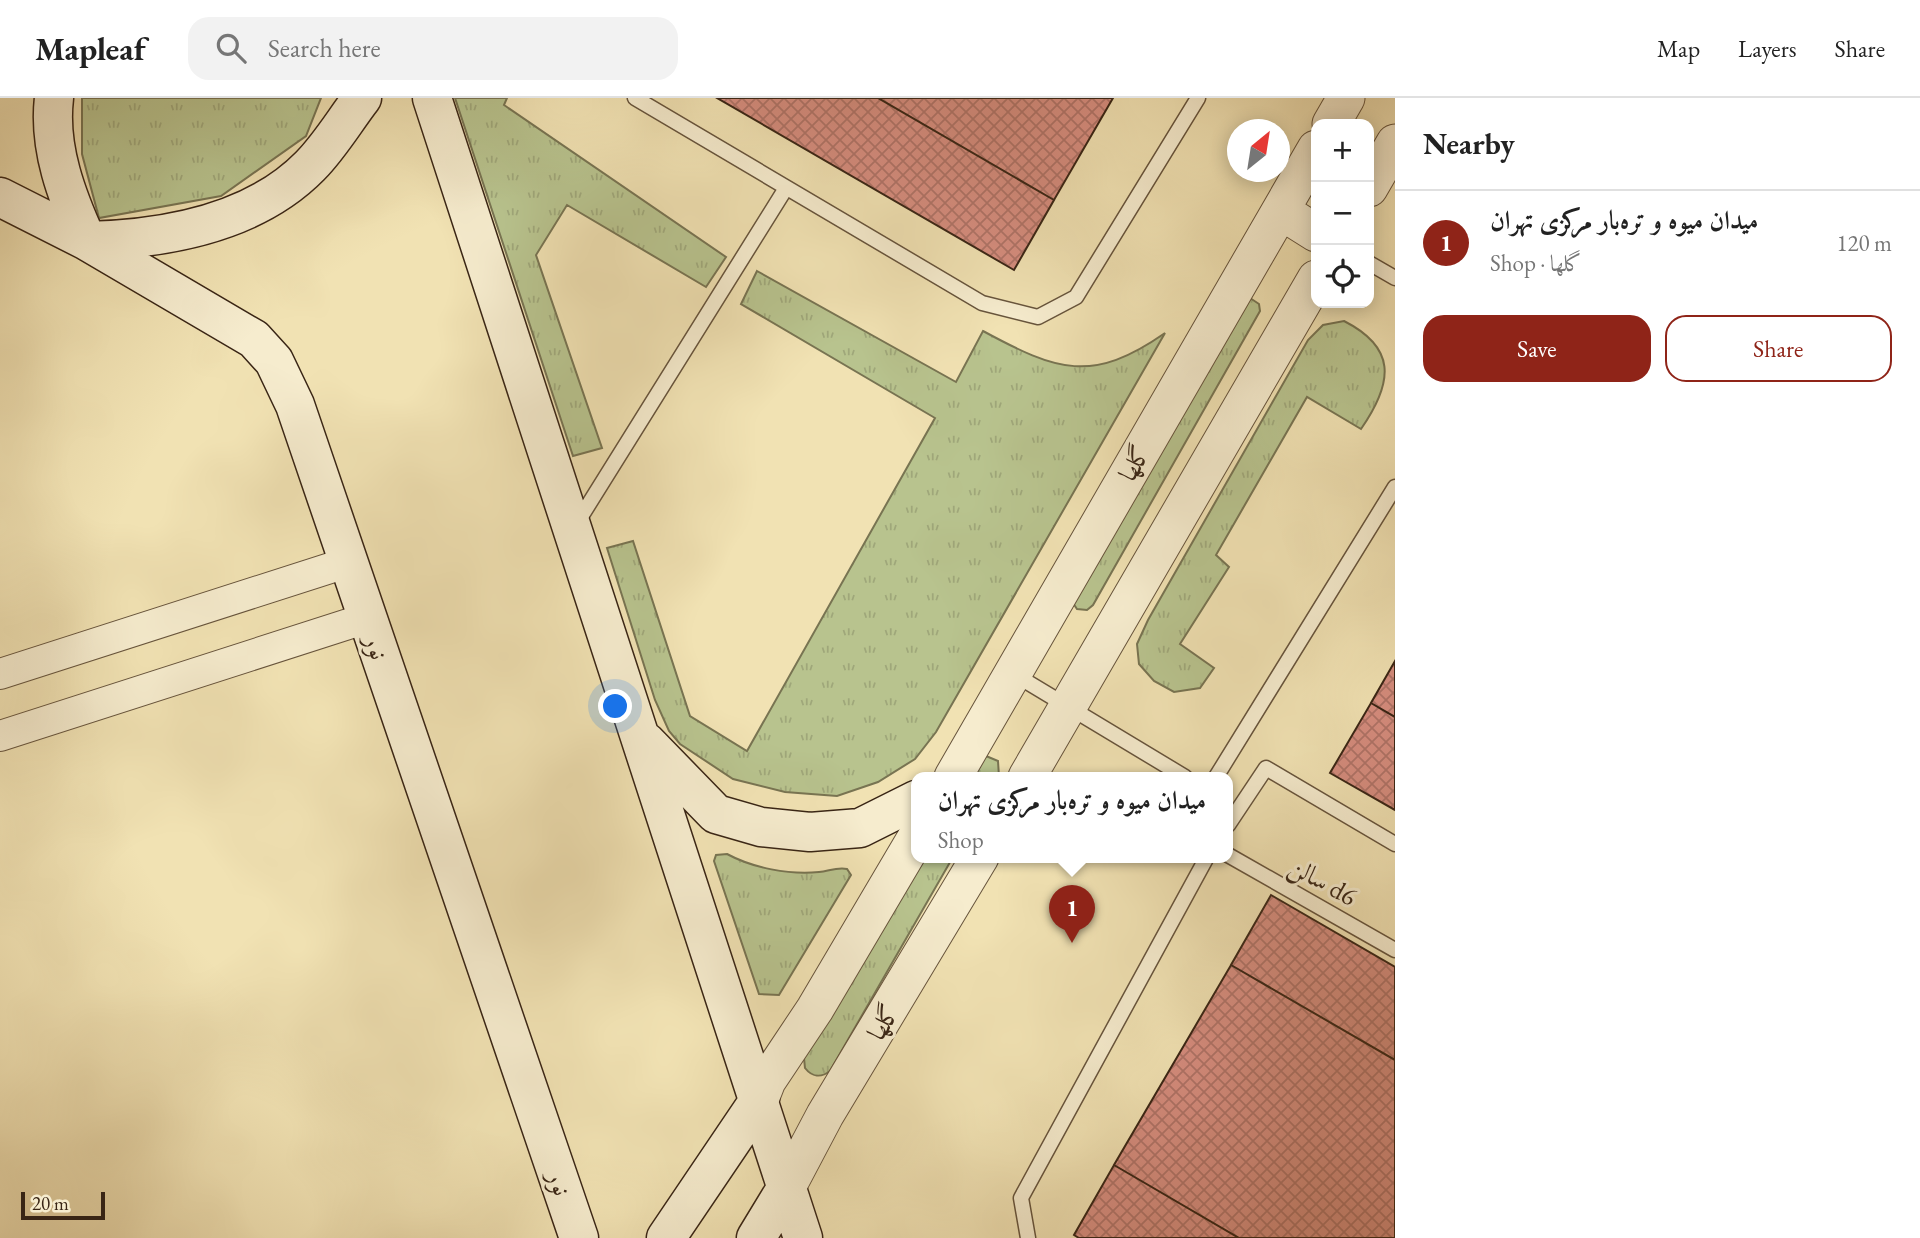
<!DOCTYPE html>
<meta charset="utf-8">
<style>
body{margin:0;font-family:"EB Garamond",Amiri,serif;background:#f2f2f2;color:#222}
.controls{position:absolute;right:21px;top:21px;display:grid;overflow:hidden;border-radius:14px;box-shadow:0 4px 18px #0003}
.controls button{width:63px;height:63px;display:grid;place-items:center;padding:0;border:0;border-bottom:2px solid #e0e0e0;background:#fff;color:#222;font:35px sans-serif}
.compass{position:absolute;left:1227px;top:21px;width:63px;height:63px;border-radius:50%;background:#fff;box-shadow:0 4px 18px #0003;rotate:30deg}
.scale{position:absolute;left:21px;bottom:18px;width:84px;box-sizing:border-box;padding-left:7px;border:4px solid #392515;border-top:0;font-size:19px;line-height:24px;white-space:nowrap;color:#392515;-webkit-text-stroke:5px #f6ecce;paint-order:stroke}
.you{position:absolute;left:616px;top:609px;width:24px;height:24px;margin:-18px;border:5px solid #fff;border-radius:50%;background:#1a73e8;box-shadow:0 0 0 10px #1a73e833}
.badge{display:grid;place-items:center;width:46px;height:46px;border-radius:50%;background:#8f2418;color:#fff;font-size:23px;font-weight:700}
.pin{position:absolute;translate:-50% -58px;filter:drop-shadow(0 2px 4px #0008)}
.pin::after{content:'';position:absolute;top:37px;width:24px;height:21px;background:inherit;clip-path:polygon(0 0,100% 0,50% 100%)}
.popup{position:absolute;left:911px;top:674px;width:322px;height:91px;box-sizing:border-box;display:grid;place-content:center;border-radius:14px;background:#fff;filter:drop-shadow(0 2px 5px #0005);font-size:23px;white-space:nowrap;color:#767676}
.popup b{font-size:26px;color:#222}
.popup::after{content:'';position:absolute;left:50%;top:100%;margin-left:-14px;border:14px solid transparent;border-top-color:#fff}
.list{margin:0;padding:0;list-style:none}
h2{display:flex;justify-content:space-between;align-items:center;height:91px;margin:0;padding:0 28px;font-size:30px}
h2 small{font-size:23px;font-weight:400;color:#767676}
.list li{display:grid;grid-template-columns:46px 1fr auto;gap:21px;align-items:center;box-sizing:border-box;height:105px;padding:0 28px;border-top:2px solid #e0e0e0}
.list b{display:block;font-size:26px;white-space:nowrap}
.list p{margin:0;font-size:23px;white-space:nowrap;color:#767676}
.list em{font-size:23px;font-style:normal;color:#767676}
.actions{display:flex;gap:14px;padding:21px 28px}
.actions a{flex:1;padding:16px 0;border:2px solid #8f2418;border-radius:21px;text-align:center;font-size:24px;color:#8f2418}
.actions .main{background:#8f2418;color:#fff}
.icon{flex:none;width:38px;height:38px;fill:none;stroke:currentColor;stroke-width:2;stroke-linecap:round;stroke-linejoin:round}
.map{position:relative;flex:none;width:1395px;height:1140px;overflow:hidden}
header{display:flex;align-items:center;gap:42px;box-sizing:border-box;height:98px;padding:0 35px;background:#fff;border-bottom:2px solid #e0e0e0}
header strong{font-size:33px}
nav{display:flex;gap:38px;margin-inline-start:auto;font-size:24px}
.search{width:490px;height:63px;background:#f2f2f2;display:flex;align-items:center;gap:18px;box-sizing:border-box;padding:0 24px;border-radius:21px;color:#767676;font-size:26px}
main{display:flex}
aside{flex:1;background:#fff}
.map>svg:first-child{display:block}
</style>
<header>
<strong>Mapleaf</strong>
<div class="search"><svg class="icon" aria-label="search" viewBox="0 0 24 24"><circle cx="10" cy="10" r="6"/><path d="M15 15l6 6"/></svg>Search here</div>
<nav><a>Map</a><a>Layers</a><a>Share</a></nav>
</header>
<main>
<div class="map">
<svg width="1395" height="1140" viewBox="0 0 1395 1140">
<defs>
<pattern id="grass-tufts" width="24" height="20" patternUnits="userSpaceOnUse" patternTransform="scale(1.75)"><rect width="24" height="20" fill="#b8c38e"/><path d="M3 7l-1-3M5 7V3M7 7l1-3M15 17l-1-3M17 17v-4M19 17l1-3" fill="none" stroke="#9fa77a"/></pattern>
<pattern id="building-cross-hatch" width="8" height="8" patternUnits="userSpaceOnUse" patternTransform="scale(1.75)"><rect width="8" height="8" fill="#d68d7f"/><path d="M0 0l8 8M0 8l8-8" fill="none" stroke="#af7367"/></pattern>
</defs>
<rect width="100%" height="100%" fill="#f1e2b3"/>
<filter id="stains"><feTurbulence type="fractalNoise" baseFrequency=".00286" numOctaves="4"/><feColorMatrix values="0 0 0 0 .2 0 0 0 0 .09 0 0 0 0 .02 0 0 0 .5 -.17"/></filter>
<radialGradient id="worn" r=".72"><stop offset=".6" stop-color="#630" stop-opacity="0"/><stop offset="1" stop-color="#630" stop-opacity=".3"/></radialGradient>
<path fill="url(#grass-tufts)" stroke="#787452" stroke-width="2" d="M82 0H321L306 38 221 98 99 120 82 56Z
M455 0H507L504 7 726 159 706 189 567 107 536 157 602 350 573 358Z
M757 173 956 284 983 233C1057 273 1092 286 1165 235L936 634 915 661 878 684 837 698 785 694 733 681 680 646 669 633 655 602 607 450 633 443 690 618 747 653 935 320 741 206Z
M1250 200 1259 206 1260 213 1093 507 1087 512 1077 511 1073 505Z
M1344 223C1395 249 1395 282 1361 331L1307 299 1216 457 1229 469 1180 546 1214 570 1200 590 1174 594 1154 583 1139 566 1137 546 1148 522 1308 242 1323 227Z
M986 658 998 663 999 679H967Z
M727 756C753 770 789 777 819 774 829 773 837 769 847 771L851 777 779 897 759 896 714 763 716 757Z
M921 759H953L830 973C821 980 812 979 805 970L804 960Z"/>
<path fill="url(#building-cross-hatch)" stroke="#392515" stroke-width="2" d="M717 0H878L1054 102 1014 172Z
M878 0H1113L1054 102Z
M1395 563V619L1371 605Z
M1371 605 1395 619V712L1330 675Z
M1271 797 1395 869V962L1231 867Z
M1231 867 1395 962V1140H1239L1114 1067Z
M1114 1067 1239 1140H1079L1074 1137Z"/>
<g fill="none" stroke-linecap="round" stroke-linejoin="round">
<defs>
<path id="service" d="M635 0 982 205 1038 219 1076 199 1198 0
M1369 165 1395 180
M577 425 786 90
M1014 576 1185 679
M1216 679 1395 389
M1228 727 1266 670 1395 746
M1228 757 1395 852
M1028 1140 1021 1100 1207 759"/>
<path id="minor" d="M0 576 349 464
M0 638 367 520"/>
<path id="tertiary" d="M1331 26 1346 0
M1369 90 1395 45
M1281 113 1316 135
M953 679 1316 51
M1027 679 1316 181
M760 1001 767 983 815 911 916 740
M787 1089 825 1017 980 759"/>
<path id="secondary" d="M54 0C48 50 67 99 87 143 165 141 253 126 310 68 330 48 345 22 362 0
M432 0 803 1140
M0 99 87 143 254 241 274 263 295 307 579 1140
M646 644 716 716 761 729 810 734 860 730 916 702
M666 1140 760 1001
M756 1140 787 1089"/>
</defs>
<use href="#service" stroke="#67543c" stroke-width="17"/>
<use href="#minor" stroke="#67543c" stroke-width="32"/>
<use href="#tertiary" stroke="#67543c" stroke-width="39"/>
<use href="#secondary" stroke="#392515" stroke-width="41"/>
<use href="#service" stroke="#f6ecce" stroke-width="14"/>
<use href="#minor" stroke="#f6ecce" stroke-width="30"/>
<use href="#tertiary" stroke="#f6ecce" stroke-width="37"/>
<use href="#secondary" stroke="#f6ecce" stroke-width="38"/>
</g>
<g text-anchor="middle" dominant-baseline="central" stroke-width="6" stroke-linejoin="round" paint-order="stroke">
<g font-size="26" fill="#392515" stroke="#f6ecce">
<text transform="translate(1134 365) rotate(-60)">گلها</text>
<text transform="translate(377 549) rotate(71)">نور</text>
<text transform="translate(1323 783) rotate(29)">سالن d6</text>
<text transform="translate(883 924) rotate(-59)">گلها</text>
<text transform="translate(560 1085) rotate(71)">نور</text>
</g>
</g>
<rect width="100%" height="100%" filter="url(#stains)"/>
<rect width="100%" height="100%" fill="url(#worn)"/>
</svg>
<div class="controls">
<button>+</button>
<button>−</button>
<button><svg class="icon" aria-label="locate" viewBox="0 0 24 24"><circle cx="12" cy="12" r="6"/><path d="M12 2v4M12 18v4M2 12h4M18 12h4"/></svg></button>
</div>
<svg class="compass" viewBox="-18 -18 36 36"><path d="M0-13l5 13h-10z" fill="#e53935"/><path d="M0 13l5-13h-10z" fill="#767676"/></svg>
<div class="scale">20 m</div>
<div class="you"></div>
<div class="pin badge" style="left:1072px;top:845px">1</div>
<div class="popup"><b>میدان میوه و تره‌بار مرکزی تهران</b>Shop</div>
</div>
<aside>
<h2>Nearby<small></small></h2>
<ul class="list">
<li><span class="badge">1</span><div><b>میدان میوه و تره‌بار مرکزی تهران</b><p>Shop · گلها</p></div><em>120 m</em></li>
</ul>
<div class="actions"><a class="main">Save</a><a>Share</a></div>
</aside>
</main>
